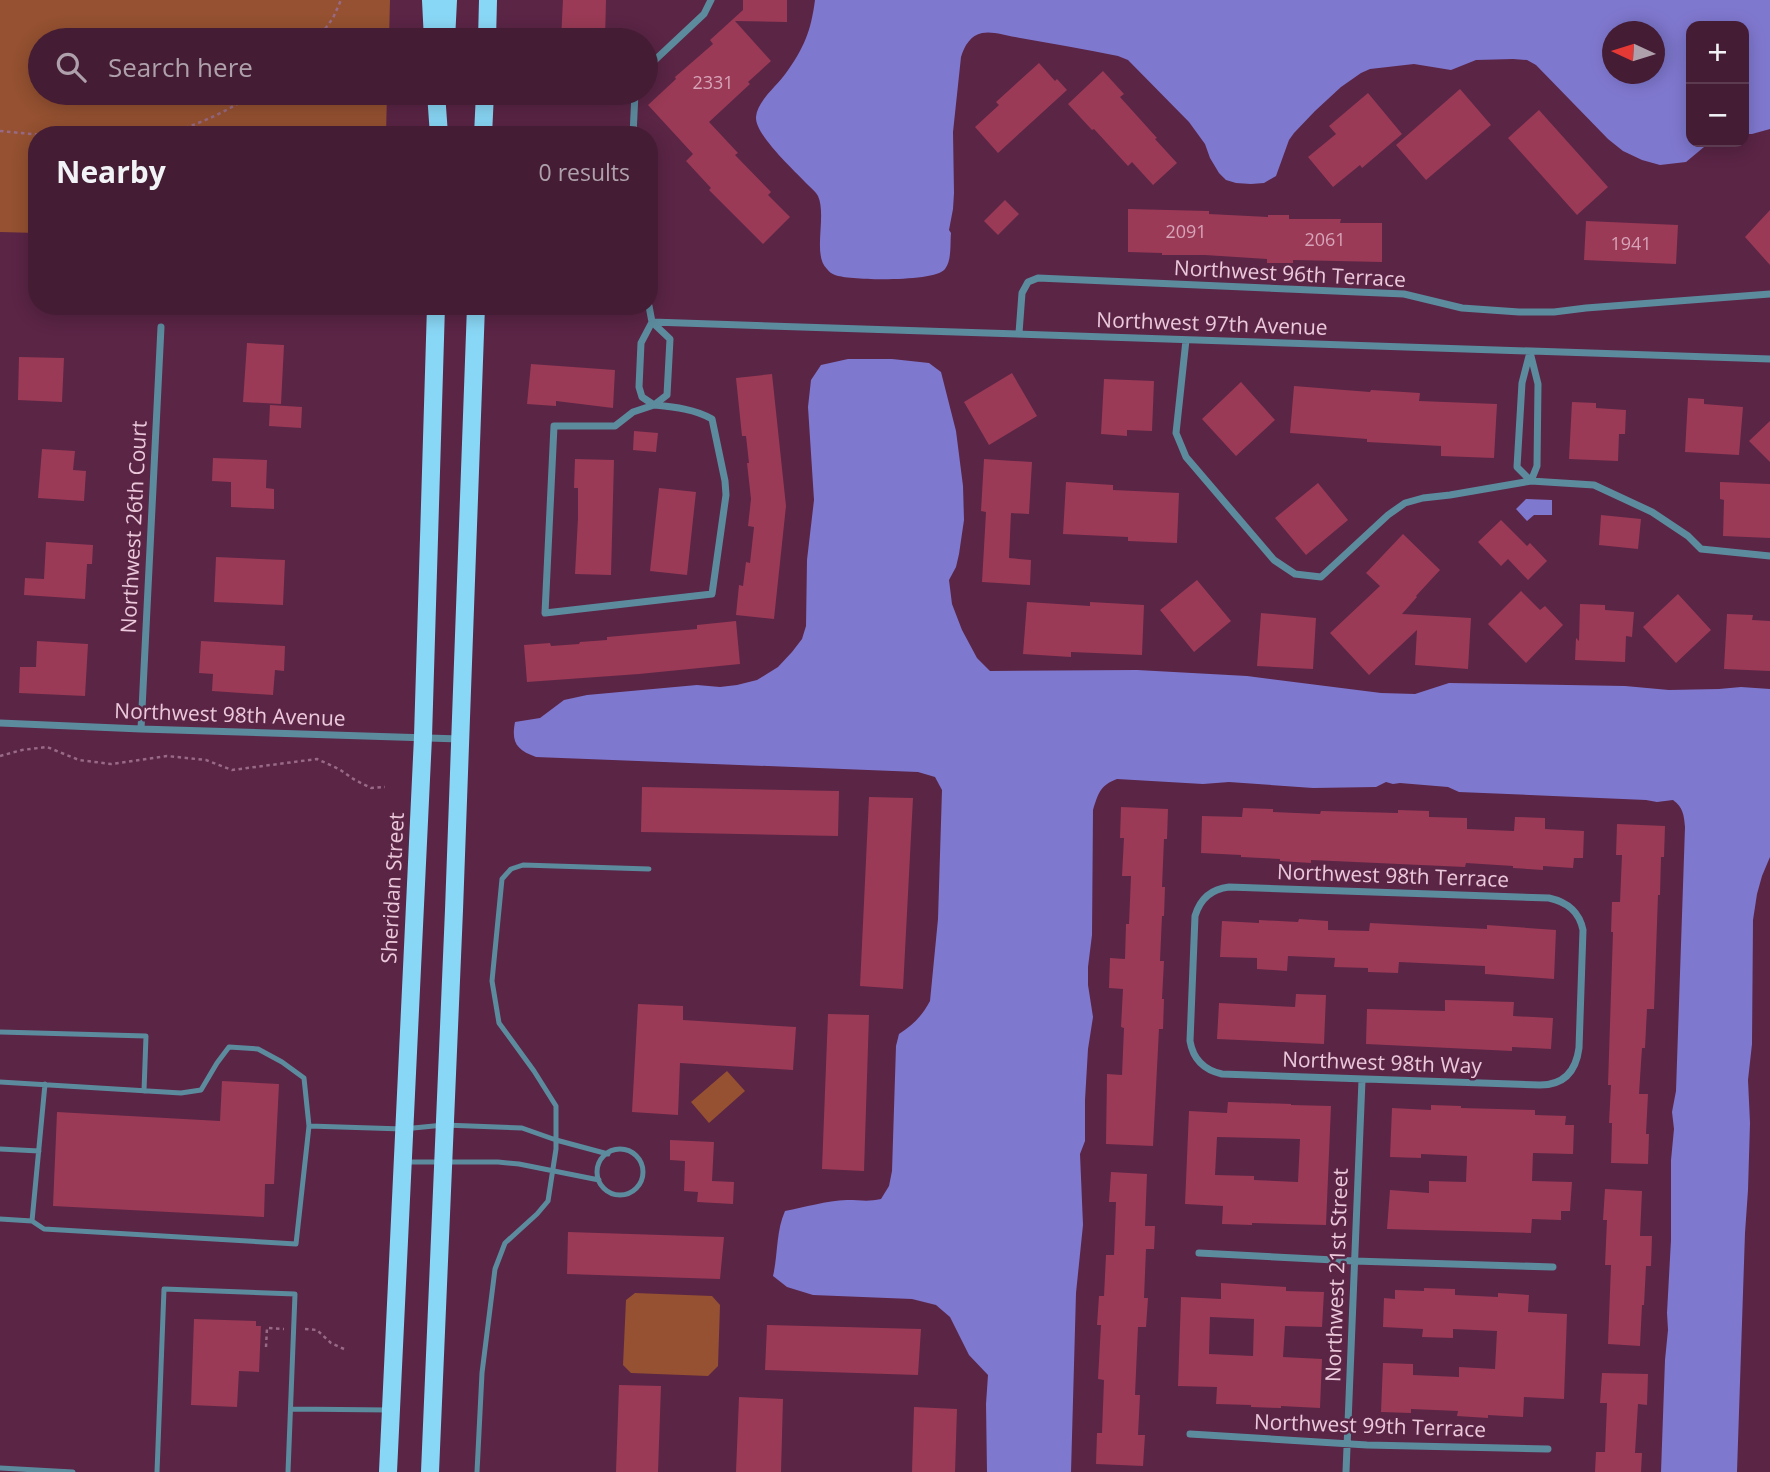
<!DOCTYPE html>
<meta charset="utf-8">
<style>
body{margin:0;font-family:"Open Sans",sans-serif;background:#4b253c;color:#f1f3f6}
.controls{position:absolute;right:21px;top:21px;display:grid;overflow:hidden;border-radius:14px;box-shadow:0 4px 18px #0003}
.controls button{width:63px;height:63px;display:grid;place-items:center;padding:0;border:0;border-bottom:2px solid #5c3a4f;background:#441c34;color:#f1f3f6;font:35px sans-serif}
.compass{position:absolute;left:1602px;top:21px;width:63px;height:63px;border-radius:50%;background:#441c34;box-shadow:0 4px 18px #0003;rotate:274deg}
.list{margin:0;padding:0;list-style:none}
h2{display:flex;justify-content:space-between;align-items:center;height:91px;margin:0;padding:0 28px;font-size:30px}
h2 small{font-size:23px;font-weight:400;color:#afa1ac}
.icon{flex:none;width:38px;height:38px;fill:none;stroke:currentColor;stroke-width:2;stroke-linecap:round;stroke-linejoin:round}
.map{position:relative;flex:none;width:1770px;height:1472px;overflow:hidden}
.search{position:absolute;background:#441c34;box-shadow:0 4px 18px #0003;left:28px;top:28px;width:630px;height:77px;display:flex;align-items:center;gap:18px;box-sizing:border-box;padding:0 24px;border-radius:38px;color:#afa1ac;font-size:26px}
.panel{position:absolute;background:#441c34;box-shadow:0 4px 18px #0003;left:28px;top:126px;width:630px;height:189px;border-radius:28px}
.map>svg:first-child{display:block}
</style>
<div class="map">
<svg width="1770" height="1472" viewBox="0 0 1770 1472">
<rect width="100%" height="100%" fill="#5b2546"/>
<path fill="#955131" d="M0 0H390L389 40H40V93H387L386 135H37V233L0 232Z
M727 1071 745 1091 709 1123 691 1102Z
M635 1293 712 1296 720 1305 718 1366 708 1376 631 1373 623 1365 626 1300Z"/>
<path fill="#7f78cf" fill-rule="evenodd" d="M815 0H1770V129L1752 134H1744V26H1691V142H1710L1686 162 1660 165 1642 160 1623 151 1608 139 1536 65 1527 60 1513 59 1476 60 1451 70 1414 64 1370 69 1361 73 1341 87 1315 111 1294 133 1289 140 1276 176 1264 183 1251 184 1236 183 1226 180 1219 173 1210 158 1205 144 1189 122 1128 60 1118 56C1084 49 1049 43 1015 37 1005 35 992 31 982 33 971 35 964 46 961 57L953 132 954 193 953 209 949 230 951 233C950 243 952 260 945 269 936 282 851 281 835 275 832 274 829 272 827 269 812 255 827 216 818 196 816 192 811 188 807 184 795 171 755 135 756 117 757 101 777 86 786 73 804 48 811 31 815 0ZM1612 32H1654V74H1612Z
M848 359H892L929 363 941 372 956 431 963 486 964 520 959 554 956 567 949 580 952 604 962 630 977 658 990 671 1137 670 1247 676 1381 693 1415 694 1449 683 1625 686 1669 690 1719 689 1741 687 1770 689V857L1762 876 1757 894 1753 920 1752 1044 1748 1080 1750 1123 1748 1190 1745 1233 1737 1472H1661L1665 1360 1668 1330 1667 1313 1671 1240V1160L1674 1129 1672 1112 1676 1091 1685 827C1684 815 1683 807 1673 800L1657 802 1646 800 1459 792 1448 787 1400 783 1393 784 1386 782 1376 787 1313 788 1229 782 1203 784 1117 779C1100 785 1098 794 1093 810L1092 935 1088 967V985L1093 1017 1088 1049 1085 1100V1141L1080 1154 1083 1225 1076 1293 1071 1472H987L986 1404 988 1375 969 1355 950 1317 936 1305 912 1299 813 1295 787 1287 773 1276C778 1255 776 1231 785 1211 805 1207 826 1201 847 1200 860 1200 868 1202 881 1199L889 1186 892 1171 896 1046 899 1034C913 1025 922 1016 930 1001L938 919 942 790 935 777 918 772 536 757C517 750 511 743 515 722L540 718 564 700 587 695 697 685 720 687 737 685 757 680 778 667 792 652 802 639 806 626 807 560 814 500 808 407 811 380 821 365Z
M1526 499 1552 500V515H1534L1527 521 1516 509Z"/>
<path fill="#9a3a56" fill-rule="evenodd" d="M563 0H606L605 40H561Z
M743 0H787V22L735 21 771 61 748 82 750 84 709 122 738 153 735 155 771 192 768 195 790 217 763 244 709 190 711 188 686 161 693 154 648 105 676 79 675 77 713 44 710 40 743 10Z
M1039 63 1055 81 1057 79 1067 90 998 153 975 127 999 105 996 102Z
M1103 71 1124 94 1120 97 1157 138 1155 139 1177 163 1153 185 1132 162 1128 166 1094 129 1092 130 1068 104Z
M1460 89 1491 125 1426 180 1396 145Z
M1368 93 1402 134 1362 168 1360 165 1333 187 1308 157 1336 134 1329 126Z
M1539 110 1608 187 1577 215 1508 138Z
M1005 200 1019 214 998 235 984 221Z
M1128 209 1209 211V214L1268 217V215H1289V219H1341L1340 223H1382V262L1293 260V263H1267V259L1205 255H1162V253L1128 252Z
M1770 210V265L1745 237Z
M1586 221 1678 225 1676 264 1584 260Z
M247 343 284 345 281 404 243 402Z
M19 357 64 358 62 402 18 400Z
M531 364 615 370 613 408 556 401V406L527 404Z
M1012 373 1037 416 989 445 964 402Z
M772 374 786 506 774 619 736 615 739 585 743 586 746 562 750 563 754 527 748 526 751 499 747 463H749L746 436H742L736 378Z
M1104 379 1154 381 1152 431 1127 430V436L1101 434Z
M1241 382 1275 420 1236 456 1202 419Z
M1294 386 1370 392 1371 390 1420 393 1419 401 1497 404 1494 458 1441 456V446L1367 442V439L1290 433Z
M1688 398 1704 399V404L1743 407 1739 455 1685 452Z
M1572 402 1596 403V408L1626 410 1625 434H1619L1618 461 1569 459Z
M270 405 302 407 301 428 269 426Z
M1770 421V462L1749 441Z
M634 431 658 433 656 452 633 450Z
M42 449 75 451 73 470 86 471 84 501 38 498Z
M213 458 267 460 266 488 274 489V509L231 507V482L212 481Z
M575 459 614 460 611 575 575 574 578 518V488H574Z
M984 459 1032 462 1029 514 1011 513 1009 558 1031 560 1030 585 982 582 986 512 981 511Z
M1066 482 1113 485V490L1179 493 1177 543 1128 541V537L1063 534Z
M1720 482 1770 484V538L1723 536 1724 500 1720 499Z
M1318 483 1348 520 1306 555 1275 518Z
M659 488 696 492 687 575 650 571Z
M1601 515 1641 519 1638 549 1599 545Z
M1501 520 1527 546 1530 543 1547 561 1528 580 1508 559 1501 566 1478 542Z
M1403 534 1440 570 1416 596 1417 597 1402 614 1471 618 1468 669 1415 665 1417 630 1369 675 1330 633 1380 586 1366 573Z
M46 542 93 545 92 564H87L85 599 24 595 25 578 44 579Z
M216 557 285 560 283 605 214 602Z
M1197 580 1231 621 1194 652 1160 610Z
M1521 591 1540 610 1545 606 1563 625 1526 663 1488 624Z
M1678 594 1711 630 1676 663 1643 627Z
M1027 602 1090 606V602L1144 605 1142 655 1071 652V657L1023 654Z
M1580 604 1605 605V610L1634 612 1632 637 1626 636 1625 662 1575 660 1576 638 1579 641Z
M1261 613 1316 618 1313 669 1257 666Z
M1727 614 1753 615 1752 620 1770 621V671L1724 669Z
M736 621 740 664 639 674 527 682 524 645 550 643 551 646 579 644 580 642 607 640V637L697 629V625Z
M37 641 88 644 85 696 19 693 20 667H36Z
M201 641 285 646 284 671 275 670 273 695 212 691 213 674 199 673Z
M642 787 839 791 838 836 641 832Z
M869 797 913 798 903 989 860 986Z
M1121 807 1168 809 1167 839H1164L1162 887H1165L1164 916H1162L1160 961H1164L1162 999H1164L1163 1029H1159L1153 1146 1106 1144 1107 1074 1122 1075 1124 1028 1121 1027 1123 989 1109 988 1110 958 1125 959 1126 924H1129L1131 876H1122L1124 838H1120Z
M1243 808 1273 809V812L1320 814 1321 811 1398 813V810L1429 811V817L1467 818V829L1514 831 1515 817 1545 818V829L1584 831 1583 858H1574L1573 868 1543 866V870L1513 868V866L1466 863 1465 867 1311 860V863L1280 861V859L1241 857V855L1201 853 1202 816 1242 817Z
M1617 824 1665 826 1664 857H1661L1660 895H1658L1654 1009H1647L1645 1048H1642L1639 1094H1648L1646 1134H1649L1648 1164 1611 1163 1612 1123H1609L1611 1085H1608L1613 932H1611L1612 902H1620L1622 855H1616Z
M1299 919 1328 921V930L1369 931 1370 923 1487 929V925L1556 930 1554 979 1485 974V966L1399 962 1398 973 1368 972V968L1334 967 1335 958 1288 956 1287 971 1257 969V958L1220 957 1222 921 1259 923V920L1298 922Z
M1296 994 1326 995 1324 1044 1217 1039 1219 1003 1295 1007Z
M1445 1000 1514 1002 1513 1016 1553 1018 1551 1049 1512 1047V1051L1366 1044 1367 1009 1445 1011Z
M638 1004 683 1006V1020L796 1027 793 1070 680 1063 678 1115 632 1112Z
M828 1014 869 1015 864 1171 822 1169Z
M222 1081 279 1084 274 1184H265L264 1217 53 1206 57 1112 220 1121Z
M1228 1102 1291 1104V1105L1331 1106 1326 1225 1252 1223V1225L1222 1224 1223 1206 1185 1204 1189 1111 1227 1113ZM1217 1137 1300 1139 1298 1182 1254 1180V1176L1215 1175Z
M1431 1105 1461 1106V1108L1535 1110V1115L1566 1116 1565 1125H1574L1573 1154 1533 1153 1532 1181 1572 1182 1570 1211H1561V1220L1532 1219 1531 1233 1387 1229 1390 1190 1429 1193V1181L1466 1182 1467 1156 1421 1154V1158L1390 1157 1392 1108 1431 1110Z
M670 1140 714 1142 712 1181 734 1182 733 1204 697 1202 698 1192 684 1191 685 1161 670 1160Z
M1111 1172 1147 1174 1145 1226H1155L1154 1249H1146L1144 1298H1148L1146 1327H1138L1135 1395H1140L1138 1435H1145L1143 1466 1096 1464 1097 1433H1102L1104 1380 1098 1379 1101 1325H1097L1099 1296H1104L1106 1255H1114L1116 1202H1109Z
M1605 1189 1642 1191 1640 1236H1652L1651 1266H1646L1644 1305H1642L1640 1346 1608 1344 1611 1265H1605L1607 1220H1603Z
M568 1232 724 1237 720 1279 567 1274Z
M1221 1283 1286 1287V1291L1324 1292 1322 1327 1285 1326 1283 1357 1322 1359 1320 1408 1281 1406V1408L1251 1407V1405L1216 1404 1217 1387 1178 1386 1181 1297 1221 1299ZM1210 1317 1254 1319 1253 1356 1209 1354Z
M1424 1288 1455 1289V1295L1498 1297V1293L1529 1295 1528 1312 1567 1314 1564 1399 1524 1397 1523 1417 1488 1415V1418L1457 1416 1458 1411 1411 1409V1413L1381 1412 1383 1363 1413 1364V1375L1459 1377V1367L1495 1369 1497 1331 1453 1329V1338L1422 1337 1423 1329 1383 1327 1384 1298 1395 1299V1290L1424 1291Z
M194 1319 256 1321V1326H261L259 1372 239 1371 237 1407 191 1405Z
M767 1325 921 1329 918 1375 765 1370Z
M1602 1373 1648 1374 1647 1405 1638 1404 1635 1453H1642L1641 1472H1595L1596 1452H1605L1607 1403H1600Z
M619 1385 661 1386 658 1472H616Z
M739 1397 783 1399 781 1472H736Z
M914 1407 957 1409 955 1472H912Z"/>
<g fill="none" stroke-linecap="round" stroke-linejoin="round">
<path stroke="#986a85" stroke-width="2.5" stroke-dasharray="3.5 3.5" stroke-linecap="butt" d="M317 40 333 18 341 0
M0 131 42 135
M158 135C194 128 225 112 256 93
M0 756 22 750 47 747 79 760 111 764 167 756 206 760 232 770 317 759 339 769 355 780 371 788 385 787
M305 1329 317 1330 331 1343 344 1349
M266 1347 267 1328 284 1329"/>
<path stroke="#5c8b9e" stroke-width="5" d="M0 1032 146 1036 144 1091
M0 1082 181 1093 201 1090 217 1063 229 1047 258 1049 282 1062 304 1078 309 1126 296 1244 44 1229 32 1221 0 1219
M309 1126 403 1129 444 1125 522 1128 556 1140 608 1154
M0 1149 39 1151
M597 1172a23 23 0 1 1 46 0a23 23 0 1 1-46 0Z
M405 1162H498L519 1164 599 1180
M32 1221 45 1084
M291 1409 389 1410
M0 1468 73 1472
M157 1472 164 1289 295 1294 288 1472
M477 1472 482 1373 495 1269 505 1243 537 1214 548 1201 556 1149V1106L534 1071 499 1023 492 981 502 879 511 869 523 865 649 869"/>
<path stroke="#5c8b9e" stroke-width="7" d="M646 65 655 60 704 14 711 0
M633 135 635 93
M649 306 652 322
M652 322 1770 359
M652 322 670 339 667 395 654 405 642 397 639 387 641 343Z
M1019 333 1022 293 1028 282 1038 278 1404 294 1462 308 1519 312H1554L1586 308 1770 294
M1186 340 1176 433 1186 457 1274 560 1295 574 1321 577 1388 515 1405 503 1423 498 1450 495 1531 481 1594 485 1652 512 1688 536 1701 549 1770 556
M1530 352 1538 384 1537 466 1531 481 1517 467 1522 383Z
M654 405C674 407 695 409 712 419L725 481 726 495 712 594 545 613 554 426H615L633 412Z
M0 723 141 729 460 739
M141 729 161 327
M1229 887 1549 898C1567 902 1579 911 1583 930L1579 1048C1576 1071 1564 1085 1540 1085L1222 1074C1204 1070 1193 1059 1190 1041L1195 916C1200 899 1211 889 1229 887Z
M1199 1253 1354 1261 1553 1267
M1190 1434 1367 1445 1548 1449
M1346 1472 1362 1080"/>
<path stroke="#89d7f6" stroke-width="18" d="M431 0 433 40
M446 40 448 0
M487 40 488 0
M436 93 439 135
M483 135 485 93
M388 1472 423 737 436 306
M430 1472 454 910 476 306"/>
</g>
<g text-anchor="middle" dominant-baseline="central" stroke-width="5" stroke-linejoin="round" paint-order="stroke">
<g font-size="18" fill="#d7a4b9">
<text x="713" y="82">2331</text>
<text x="1186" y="231">2091</text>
<text x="1325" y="239">2061</text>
<text x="1631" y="243">1941</text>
</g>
<g font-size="21" fill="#ebc8da" stroke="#5b2546">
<text transform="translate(1290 273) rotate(3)">Northwest 96th Terrace</text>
<text transform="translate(1212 323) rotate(2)">Northwest 97th Avenue</text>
<text transform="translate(133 527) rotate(-87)">Northwest 26th Court</text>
<text transform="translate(230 714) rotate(2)">Northwest 98th Avenue</text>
<text transform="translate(1393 875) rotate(2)">Northwest 98th Terrace</text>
<text transform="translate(392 888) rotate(-87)">Sheridan Street</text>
<text transform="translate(1382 1062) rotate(2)">Northwest 98th Way</text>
<text transform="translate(1336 1275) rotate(-88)">Northwest 21st Street</text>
<text transform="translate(1370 1425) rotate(2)">Northwest 99th Terrace</text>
</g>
</g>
</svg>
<div class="controls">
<button>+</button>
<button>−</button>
</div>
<svg class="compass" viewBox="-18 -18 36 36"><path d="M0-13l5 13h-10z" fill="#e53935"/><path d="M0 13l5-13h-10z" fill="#afa1ac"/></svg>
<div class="search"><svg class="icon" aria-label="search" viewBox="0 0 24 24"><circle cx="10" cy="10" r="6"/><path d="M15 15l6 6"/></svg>Search here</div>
<section class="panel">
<h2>Nearby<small>0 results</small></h2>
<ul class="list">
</ul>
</section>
</div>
